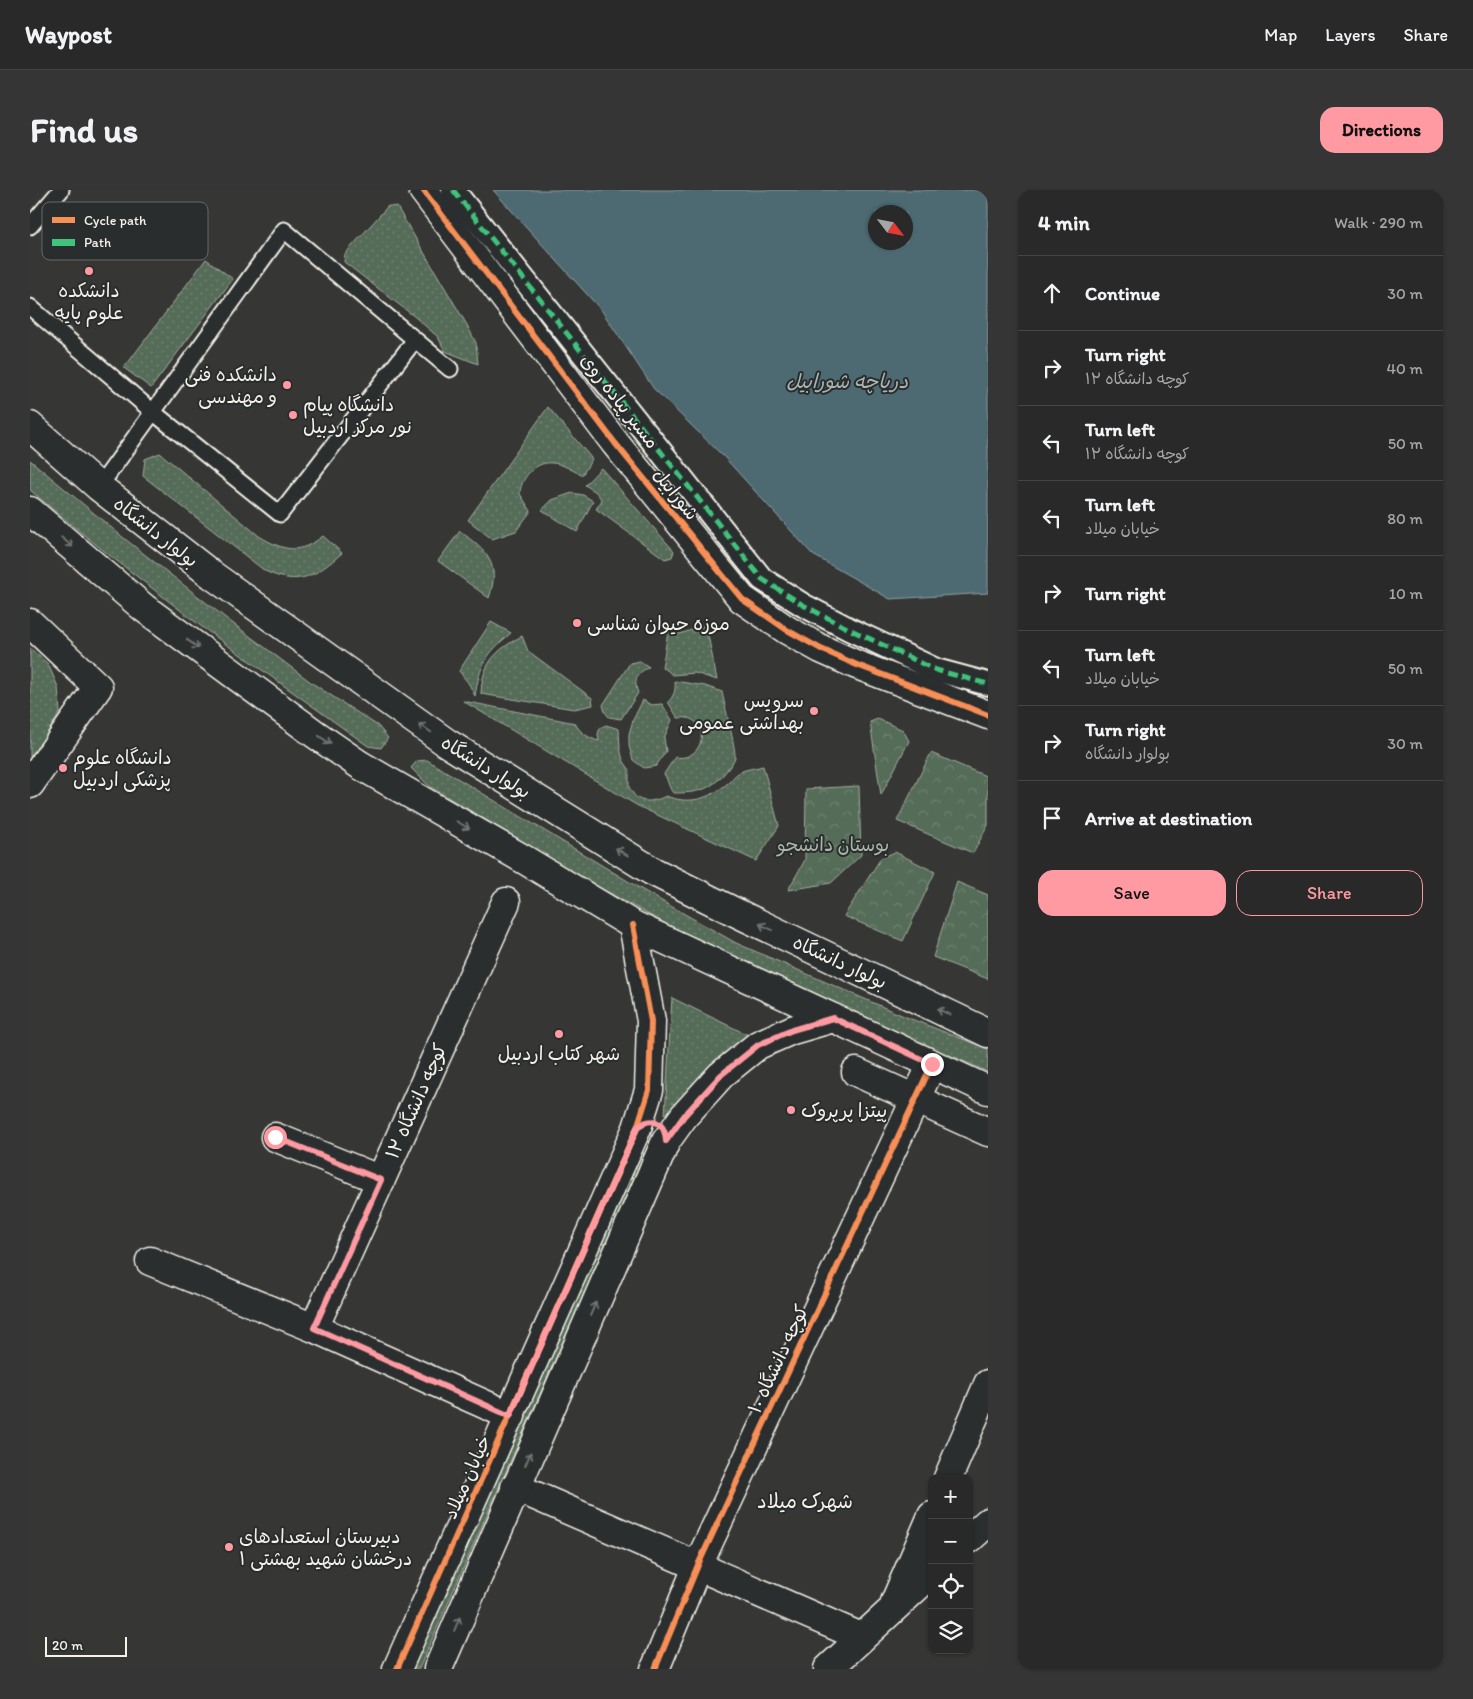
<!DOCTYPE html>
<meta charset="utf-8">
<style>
body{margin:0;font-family:Itim,"Playpen Sans Arabic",sans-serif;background:#343534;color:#f1f3f6}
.controls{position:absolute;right:15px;bottom:15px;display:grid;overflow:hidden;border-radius:10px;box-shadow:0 1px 4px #0004}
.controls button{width:45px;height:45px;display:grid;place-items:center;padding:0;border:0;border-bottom:1px solid #444545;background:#282928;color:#f1f3f6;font:25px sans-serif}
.compass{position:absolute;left:838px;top:15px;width:45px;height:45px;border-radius:50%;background:#282928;box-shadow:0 1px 4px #0004;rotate:122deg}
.scale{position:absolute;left:15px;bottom:12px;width:82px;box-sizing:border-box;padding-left:5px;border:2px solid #f4f1e8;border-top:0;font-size:14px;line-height:18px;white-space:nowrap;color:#f4f1e8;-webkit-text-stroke:4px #2a2d2e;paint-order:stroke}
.stop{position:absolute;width:15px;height:15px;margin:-11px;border:4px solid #ff9aa2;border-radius:50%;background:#fff}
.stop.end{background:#ff9aa2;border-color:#fff;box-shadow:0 1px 5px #0008}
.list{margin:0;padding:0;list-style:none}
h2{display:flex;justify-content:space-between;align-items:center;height:65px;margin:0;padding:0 20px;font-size:21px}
h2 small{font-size:16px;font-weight:400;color:#a5a6a8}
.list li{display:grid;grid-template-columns:32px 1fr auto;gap:15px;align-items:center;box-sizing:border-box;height:75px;padding:0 20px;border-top:1px solid #444545}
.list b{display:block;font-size:19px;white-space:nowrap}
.list p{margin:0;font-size:16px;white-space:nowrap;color:#a5a6a8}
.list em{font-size:16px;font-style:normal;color:#a5a6a8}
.actions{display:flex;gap:10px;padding:15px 20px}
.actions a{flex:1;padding:11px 0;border:1px solid #ff9aa2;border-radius:15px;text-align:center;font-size:18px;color:#ff9aa2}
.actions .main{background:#ff9aa2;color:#111}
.icon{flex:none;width:28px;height:28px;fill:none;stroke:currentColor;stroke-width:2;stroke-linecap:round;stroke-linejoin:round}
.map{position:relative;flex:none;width:958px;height:1479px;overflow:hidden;border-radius:15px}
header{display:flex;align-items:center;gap:30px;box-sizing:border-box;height:70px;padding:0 25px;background:#282928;border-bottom:1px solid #444545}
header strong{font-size:24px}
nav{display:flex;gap:28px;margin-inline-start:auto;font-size:18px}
.intro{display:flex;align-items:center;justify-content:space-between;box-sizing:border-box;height:120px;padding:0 30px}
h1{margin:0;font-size:35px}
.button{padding:12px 22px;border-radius:15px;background:#ff9aa2;color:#111;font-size:18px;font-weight:700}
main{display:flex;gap:30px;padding:0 30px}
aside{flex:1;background:#282928;border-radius:15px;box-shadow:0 1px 4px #0004}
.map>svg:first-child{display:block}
</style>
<header>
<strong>Waypost</strong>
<nav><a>Map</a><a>Layers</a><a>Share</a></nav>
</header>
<div class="intro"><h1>Find us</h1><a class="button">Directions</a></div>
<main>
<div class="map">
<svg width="958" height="1479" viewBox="0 0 958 1479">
<defs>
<pattern id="grass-dots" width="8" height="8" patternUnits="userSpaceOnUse" patternTransform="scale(1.25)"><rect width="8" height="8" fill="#556c58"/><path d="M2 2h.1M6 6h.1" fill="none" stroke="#6e8170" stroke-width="1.8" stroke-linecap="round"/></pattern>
<pattern id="forest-crowns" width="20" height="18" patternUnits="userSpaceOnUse" patternTransform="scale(1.25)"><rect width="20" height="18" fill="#556c58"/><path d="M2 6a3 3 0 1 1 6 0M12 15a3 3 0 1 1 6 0" fill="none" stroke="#6e8170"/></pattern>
</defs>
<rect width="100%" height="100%" fill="#363735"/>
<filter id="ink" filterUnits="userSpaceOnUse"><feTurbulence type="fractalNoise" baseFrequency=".02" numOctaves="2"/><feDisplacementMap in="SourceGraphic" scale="10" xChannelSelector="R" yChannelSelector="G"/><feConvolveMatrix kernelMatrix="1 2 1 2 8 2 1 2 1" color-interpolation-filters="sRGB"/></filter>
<g filter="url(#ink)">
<path fill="url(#grass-dots)" stroke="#a4aea0" d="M358 16 367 17 437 135 446 153 448 174 415 161 408 147 385 127 314 72 315 64Z
M176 69 203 89 121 198 94 178Z
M518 217 562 269 552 285C543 281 532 273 522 273 505 271 490 289 490 304L501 321 486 341 462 349 438 330Z
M130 263 229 346C254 361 269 365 293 346L312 363C286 386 269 397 235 381L113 286 115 269Z
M0 270 95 349 197 429 282 493 348 536 358 548 351 558 338 556 172 437 60 350 0 300Z
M571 278 644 361 642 367 635 369 566 319 572 310 566 302 555 295Z
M542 303 553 305 563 311 547 342 512 320 522 310Z
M430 341C457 362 471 373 459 408L408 371Z
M461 432 481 443C456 464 450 474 445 506L439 494 429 481Z
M676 435 687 490 665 483 642 485 637 480 632 478 638 442 650 444Z
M492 446 498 461 562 508 563 515 544 519 451 504C452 473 466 460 492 446Z
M0 458 18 474 28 497 30 523 0 570Z
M610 471 619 477C607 483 603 489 608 503L591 529 579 527 575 522 573 515 600 473Z
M645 491 675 496 692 502C694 513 706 559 705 567 704 571 700 577 697 580 681 601 667 603 643 603 638 596 638 590 634 584L645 567C677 573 682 523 648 528L638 512C644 506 646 500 645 491Z
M613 510 621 515 632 514 642 530 634 548 636 561 626 576 614 578 603 570 599 556V544L603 530Z
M433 511 545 533C549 542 560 549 569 551L568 544 570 538 576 535 589 539 590 559 593 570 599 579V597C601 600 604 606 607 608 616 614 628 610 636 606 660 615 679 609 698 593 702 590 705 584 710 582 716 579 726 578 733 576L749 636 726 671 608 616Z
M397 570 621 705 706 753 876 827 958 859V882L689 763 563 694 399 596 381 578 387 571Z
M642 808 718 845 635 925Z
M610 960 613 962 614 967 389 1479H379Z"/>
<path fill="url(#forest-crowns)" stroke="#a4aea0" d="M848 529 873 540 879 551 851 605 840 532Z
M901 563 958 587V635L943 663 867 631Z
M829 596 831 665 801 693 758 700 775 670 776 599Z
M865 662 905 682 873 751 814 726 851 668Z
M927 692 958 705V789L903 767Z"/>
<path fill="#4e6a72" stroke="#90a0a1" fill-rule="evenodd" d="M463 0H958V403L860 409 783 365 695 268 624 199 572 121ZM846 22H876V52H846Z"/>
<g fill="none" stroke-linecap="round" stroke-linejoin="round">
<defs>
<path id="service" d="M0 36 31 0
M0 117 123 222 250 324 384 151
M69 297 254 40 420 179"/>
<path id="pedestrian" d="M423 0 732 389 773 415 819 439 906 480 958 494"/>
<path id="minor" d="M393 0 585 253 712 409 757 440 791 459 827 475 958 525
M0 433 68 497 0 594
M826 882 958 942
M245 947 351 990
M120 1071 284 1138 481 1226
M284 1138 476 712
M918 1288 958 1194
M485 1297 831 1447
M939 1349 958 1332
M865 1412 902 1326
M625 1479 668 1375 902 874
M798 1479 902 1383"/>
<path id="tertiary" d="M367 1479 607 938 619 900 621 831 603 735
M408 1479 636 951 654 926 691 885 728 855 762 840 803 828"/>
<path id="secondary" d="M0 236 69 297 182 385 417 553 622 681 709 724 958 843
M0 321 114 418 285 544 330 575 495 670 603 735 958 900"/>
</defs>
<use href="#service" stroke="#f4f1e8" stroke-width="19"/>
<use href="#pedestrian" stroke="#f4f1e8" stroke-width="26"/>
<use href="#minor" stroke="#f4f1e8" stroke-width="31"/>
<use href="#tertiary" stroke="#f4f1e8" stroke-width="31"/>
<use href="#secondary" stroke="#f4f1e8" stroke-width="31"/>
<use href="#service" stroke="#2a2d2e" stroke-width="15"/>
<use href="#pedestrian" stroke="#2a2d2e" stroke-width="22"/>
<use href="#minor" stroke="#2a2d2e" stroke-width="28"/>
<use href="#tertiary" stroke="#2a2d2e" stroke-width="28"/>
<use href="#secondary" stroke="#2a2d2e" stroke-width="28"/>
<path stroke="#40c37c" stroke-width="5" stroke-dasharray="10 5" stroke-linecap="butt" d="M423 0 732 389 773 415 819 439 906 480 958 494"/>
<defs>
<path id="cycleway" d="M393 0 585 253 712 409 757 440 791 459 827 475 958 525
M367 1479 607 938 619 900 621 831 603 735
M625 1479 668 1375 902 874"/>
</defs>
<use href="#cycleway" stroke="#2a2d2e" stroke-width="9"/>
<use href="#cycleway" stroke="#f78f57" stroke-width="6"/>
</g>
<defs><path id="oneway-shaft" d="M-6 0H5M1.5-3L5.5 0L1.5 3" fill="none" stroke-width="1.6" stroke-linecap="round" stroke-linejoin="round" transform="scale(1.25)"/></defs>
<g stroke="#71726f">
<use href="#oneway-shaft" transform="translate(37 352) rotate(40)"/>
<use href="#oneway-shaft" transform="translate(163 454) rotate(36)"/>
<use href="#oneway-shaft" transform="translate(395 538) rotate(-145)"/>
<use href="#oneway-shaft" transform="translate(295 550) rotate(34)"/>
<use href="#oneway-shaft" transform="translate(433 635) rotate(30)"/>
<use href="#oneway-shaft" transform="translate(592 662) rotate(-148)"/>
<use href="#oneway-shaft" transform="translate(736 737) rotate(-155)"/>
<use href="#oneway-shaft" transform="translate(914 822) rotate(-155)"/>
<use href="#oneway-shaft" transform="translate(563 1119) rotate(-67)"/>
<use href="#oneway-shaft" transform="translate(498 1269) rotate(-67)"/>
<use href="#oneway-shaft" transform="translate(427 1434) rotate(-67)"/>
</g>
</g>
<g fill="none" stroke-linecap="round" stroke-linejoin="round" filter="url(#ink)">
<path stroke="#ff9aa2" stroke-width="6" d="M245 947 351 990 284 1138 480 1226 607 938C622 925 635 932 636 951L654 926 691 885 728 855 762 840 803 828 902 874"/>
</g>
<g fill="#ff9aa2" stroke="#2a2d2e" stroke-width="2">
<circle cx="59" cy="81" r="5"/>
<circle cx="257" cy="195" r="5"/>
<circle cx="263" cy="225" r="5"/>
<circle cx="547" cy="433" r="5"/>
<circle cx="784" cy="521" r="5"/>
<circle cx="33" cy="578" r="5"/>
<circle cx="529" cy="844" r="5"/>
<circle cx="761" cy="920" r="5"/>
<circle cx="199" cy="1357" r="5"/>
</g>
<g text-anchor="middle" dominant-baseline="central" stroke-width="4" stroke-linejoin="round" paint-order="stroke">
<g font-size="19" fill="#f4f1e8" stroke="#2a2d2e" text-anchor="start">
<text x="59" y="100" text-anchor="middle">دانشکده<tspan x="59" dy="22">علوم پایه</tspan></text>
<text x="247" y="184" text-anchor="end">دانشکده فنی<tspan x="247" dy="22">و مهندسی</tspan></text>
<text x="273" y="214">دانشگاه پیام<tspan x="273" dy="22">نور مرکز اردبیل</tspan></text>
<text x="557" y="433">موزه حیوان شناسی</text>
<text x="774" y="510" text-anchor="end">سرویس<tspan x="774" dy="22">بهداشتی عمومی</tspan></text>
<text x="43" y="567">دانشگاه علوم<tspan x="43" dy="22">پزشکی اردبیل</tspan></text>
<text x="529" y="863" text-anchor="middle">شهر کتاب اردبیل</text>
<text x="771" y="920">پیتزا پرپروک</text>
<text x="209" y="1346">دبیرستان استعدادهای<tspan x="209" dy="22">درخشان شهید بهشتی ۱</tspan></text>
</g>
<g font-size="19" fill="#f4f1e8" stroke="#2a2d2e">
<text transform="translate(590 211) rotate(52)">مسیر پیاده روی</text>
<text transform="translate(646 304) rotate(51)">شورابیل</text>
<text transform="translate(126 342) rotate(38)">بولوار دانشگاه</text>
<text transform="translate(456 577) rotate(32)">بولوار دانشگاه</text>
<text transform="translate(810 772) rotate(25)">بولوار دانشگاه</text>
<text transform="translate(386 911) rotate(-66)">کوچه دانشگاه ۱۲</text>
<text transform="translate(748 1169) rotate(-65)">کوچه دانشگاه ۱۰</text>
<text transform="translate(437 1287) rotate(-66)">خیابان میلاد</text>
</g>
<g font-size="19" fill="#acb5a7" stroke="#2a2d2e">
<text x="803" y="654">بوستان دانشجو</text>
</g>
<g font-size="20" font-style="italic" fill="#a9b4b3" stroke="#2a2d2e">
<text x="817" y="191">دریاچه شورابیل</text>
</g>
<g font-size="20" fill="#f4f1e8" stroke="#2a2d2e">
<text x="775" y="1311">شهرک میلاد</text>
</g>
</g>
<rect x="12" y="12" width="166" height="58" rx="8" fill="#2a2d2e" stroke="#676866" stroke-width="1"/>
<rect x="22" y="27" width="23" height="6" fill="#f78f57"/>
<rect x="22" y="49" width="23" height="7" fill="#40c37c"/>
<g font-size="14" fill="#f4f1e8">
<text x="54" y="35">Cycle path</text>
<text x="54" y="57">Path</text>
</g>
</svg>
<div class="controls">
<button>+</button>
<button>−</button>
<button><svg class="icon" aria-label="locate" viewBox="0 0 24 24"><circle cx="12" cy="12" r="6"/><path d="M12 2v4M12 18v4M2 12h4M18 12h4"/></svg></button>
<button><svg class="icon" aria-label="layers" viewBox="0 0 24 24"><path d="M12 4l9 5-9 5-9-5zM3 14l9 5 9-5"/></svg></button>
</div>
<svg class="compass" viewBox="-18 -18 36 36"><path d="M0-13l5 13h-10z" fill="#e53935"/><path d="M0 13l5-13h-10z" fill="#a5a6a8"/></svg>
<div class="scale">20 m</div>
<div class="stop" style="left:245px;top:947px"></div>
<div class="stop end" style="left:902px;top:874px"></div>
</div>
<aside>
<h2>4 min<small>Walk · 290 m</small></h2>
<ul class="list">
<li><svg class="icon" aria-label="ahead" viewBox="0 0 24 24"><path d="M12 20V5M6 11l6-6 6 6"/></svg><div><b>Continue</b></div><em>30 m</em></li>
<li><svg class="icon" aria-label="right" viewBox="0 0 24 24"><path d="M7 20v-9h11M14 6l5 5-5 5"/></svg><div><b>Turn right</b><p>کوچه دانشگاه ۱۲</p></div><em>40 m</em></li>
<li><svg class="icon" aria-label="left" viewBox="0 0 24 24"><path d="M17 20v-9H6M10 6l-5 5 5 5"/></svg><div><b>Turn left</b><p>کوچه دانشگاه ۱۲</p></div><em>50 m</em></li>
<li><svg class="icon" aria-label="left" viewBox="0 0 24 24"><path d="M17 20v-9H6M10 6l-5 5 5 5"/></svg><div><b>Turn left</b><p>خیابان میلاد</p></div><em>80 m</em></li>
<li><svg class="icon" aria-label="right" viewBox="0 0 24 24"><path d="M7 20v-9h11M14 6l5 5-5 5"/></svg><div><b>Turn right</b></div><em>10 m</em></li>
<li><svg class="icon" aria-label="left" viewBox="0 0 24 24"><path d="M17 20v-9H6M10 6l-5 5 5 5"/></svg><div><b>Turn left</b><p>خیابان میلاد</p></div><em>50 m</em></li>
<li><svg class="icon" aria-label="right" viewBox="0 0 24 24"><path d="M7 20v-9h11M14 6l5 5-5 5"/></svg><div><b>Turn right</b><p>بولوار دانشگاه</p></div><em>30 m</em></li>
<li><svg class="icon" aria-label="arrive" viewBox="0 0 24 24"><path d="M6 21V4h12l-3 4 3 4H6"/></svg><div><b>Arrive at destination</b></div></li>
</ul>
<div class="actions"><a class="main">Save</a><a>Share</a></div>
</aside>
</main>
